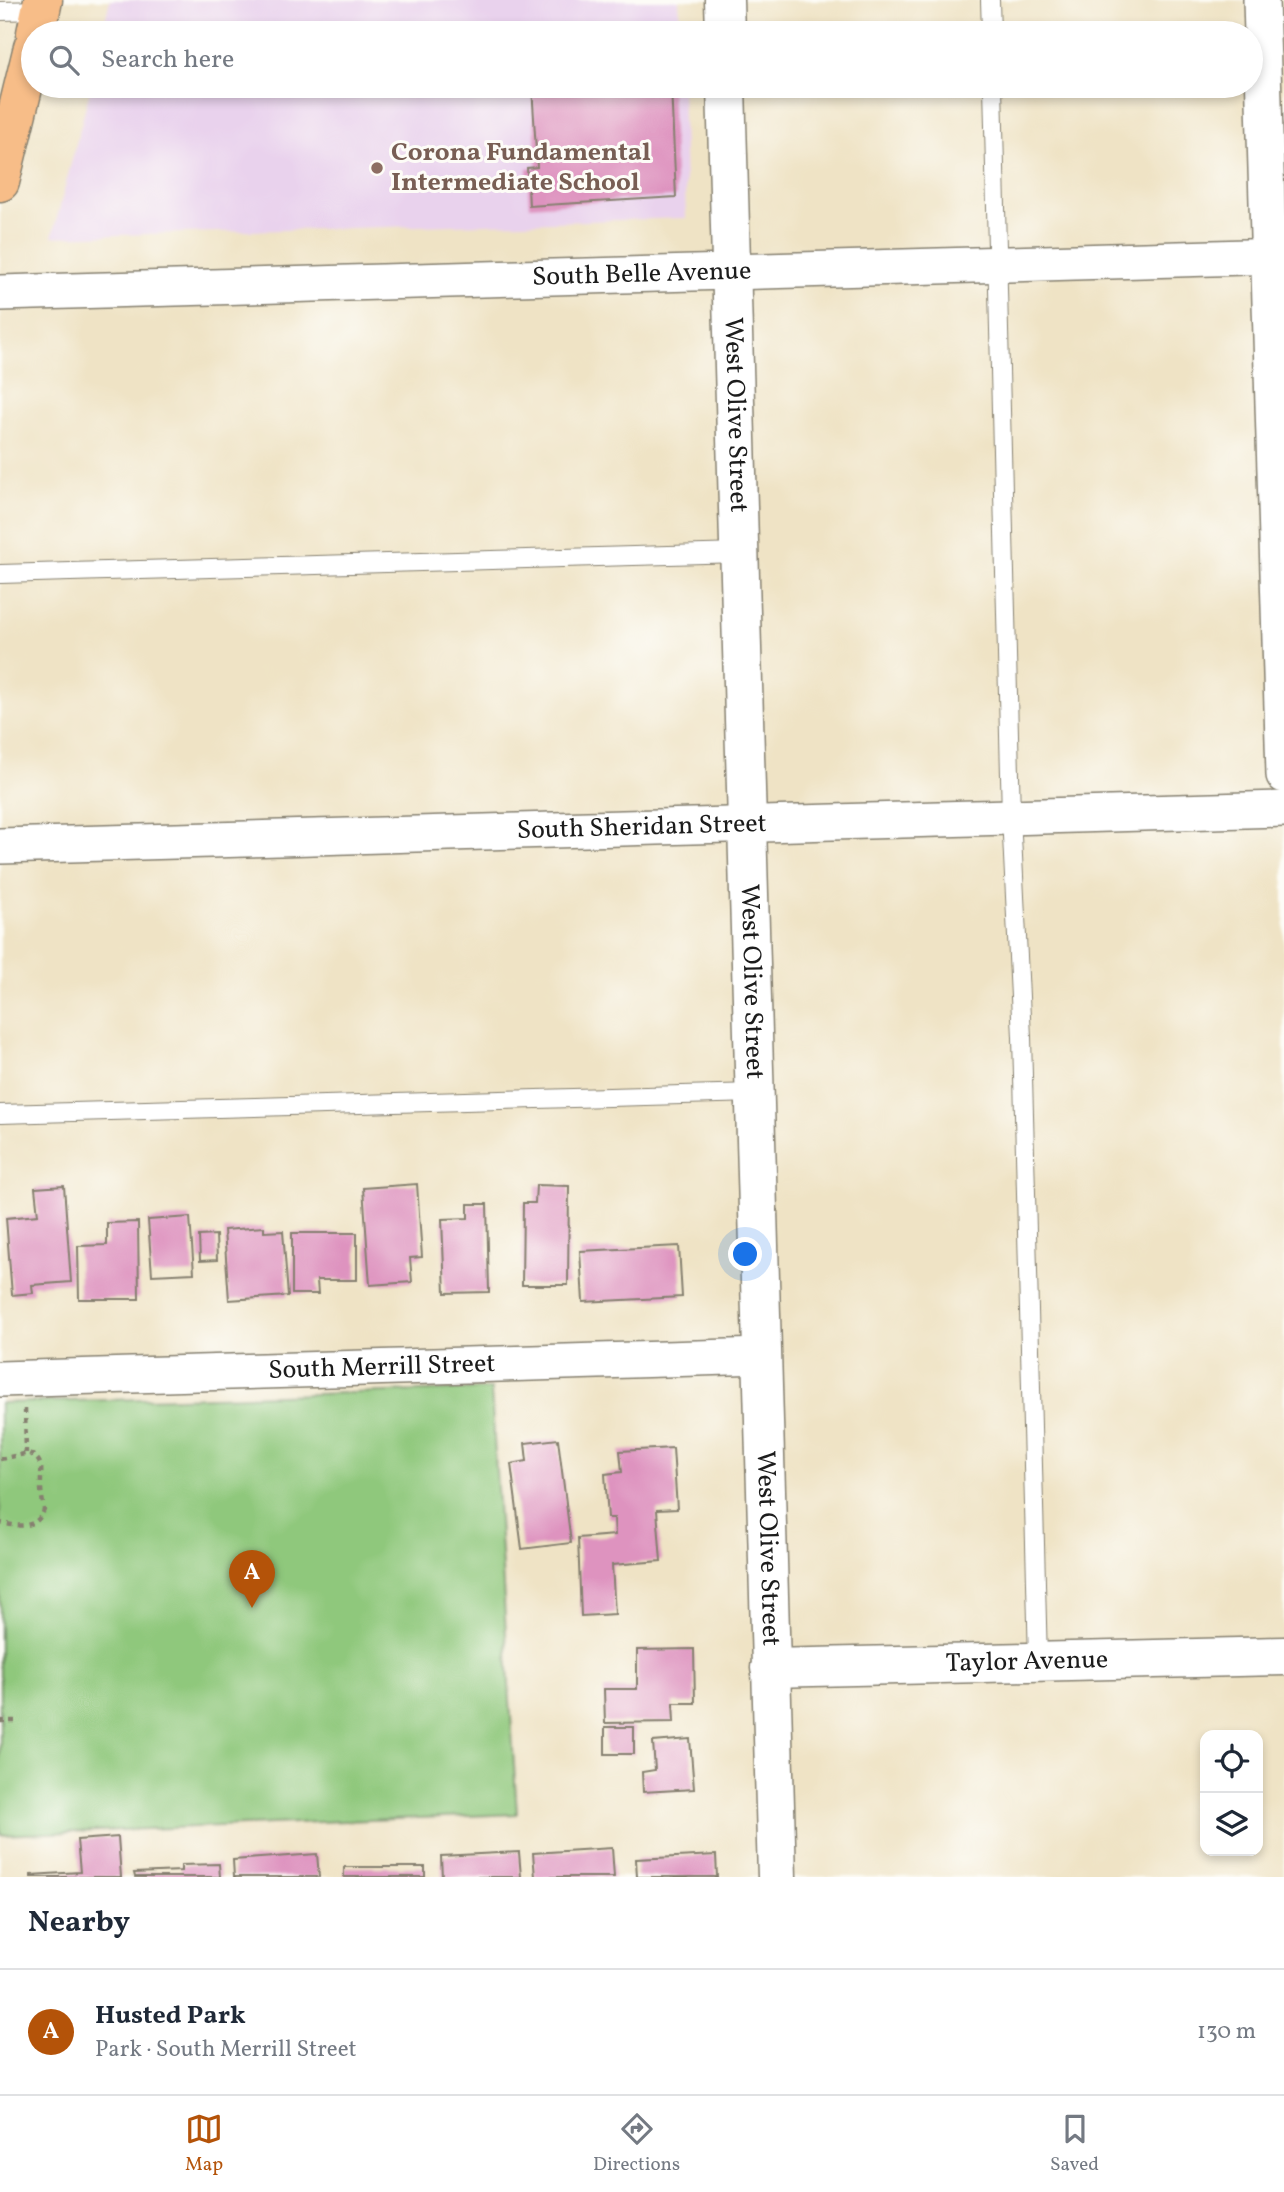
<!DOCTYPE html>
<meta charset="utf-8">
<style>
body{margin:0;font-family:Vollkorn,serif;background:#f6f6f7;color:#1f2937}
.controls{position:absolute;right:21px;bottom:21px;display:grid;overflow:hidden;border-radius:14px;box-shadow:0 4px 10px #0003}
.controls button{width:63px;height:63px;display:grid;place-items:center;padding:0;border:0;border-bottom:2px solid #e0e1e3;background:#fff;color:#1f2937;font:35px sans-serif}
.you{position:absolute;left:746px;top:1255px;width:24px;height:24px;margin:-18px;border:5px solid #fff;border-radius:50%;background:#1a73e8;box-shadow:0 0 0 10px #1a73e833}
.badge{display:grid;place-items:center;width:46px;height:46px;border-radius:50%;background:#b45309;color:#fff;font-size:23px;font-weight:700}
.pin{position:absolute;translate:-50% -58px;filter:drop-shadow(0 2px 4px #0008)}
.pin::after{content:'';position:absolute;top:37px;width:24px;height:21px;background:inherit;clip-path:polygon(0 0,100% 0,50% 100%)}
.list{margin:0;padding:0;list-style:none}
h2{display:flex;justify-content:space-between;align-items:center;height:91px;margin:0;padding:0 28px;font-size:30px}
h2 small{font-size:23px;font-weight:400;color:#747a83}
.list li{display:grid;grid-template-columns:46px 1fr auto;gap:21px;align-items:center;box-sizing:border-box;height:126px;padding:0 28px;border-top:2px solid #e0e1e3}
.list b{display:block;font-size:26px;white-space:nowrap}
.list p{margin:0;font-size:23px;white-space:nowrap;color:#747a83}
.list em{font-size:23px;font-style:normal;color:#747a83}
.icon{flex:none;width:38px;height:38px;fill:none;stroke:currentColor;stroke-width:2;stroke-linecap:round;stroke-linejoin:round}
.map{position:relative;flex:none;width:1284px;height:1877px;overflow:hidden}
.search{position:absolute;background:#fff;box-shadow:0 4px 10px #0003;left:21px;right:21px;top:21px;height:77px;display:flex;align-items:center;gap:18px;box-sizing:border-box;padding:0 24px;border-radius:38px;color:#747a83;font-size:26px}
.sheet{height:217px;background:#fff}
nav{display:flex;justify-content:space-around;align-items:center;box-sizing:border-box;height:98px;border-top:2px solid #e0e1e3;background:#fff;font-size:19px;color:#747a83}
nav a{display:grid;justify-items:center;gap:4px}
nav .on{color:#b45309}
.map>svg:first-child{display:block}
</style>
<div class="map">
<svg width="1284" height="1877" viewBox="0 0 1284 1877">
<rect width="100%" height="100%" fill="#fdfcf7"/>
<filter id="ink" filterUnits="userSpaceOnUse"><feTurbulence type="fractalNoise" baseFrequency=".0143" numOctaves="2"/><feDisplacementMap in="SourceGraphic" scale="14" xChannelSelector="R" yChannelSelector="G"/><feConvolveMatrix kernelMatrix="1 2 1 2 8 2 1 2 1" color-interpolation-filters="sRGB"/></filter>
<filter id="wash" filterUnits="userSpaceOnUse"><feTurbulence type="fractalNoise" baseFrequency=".00686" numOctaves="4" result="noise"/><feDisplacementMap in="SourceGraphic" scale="28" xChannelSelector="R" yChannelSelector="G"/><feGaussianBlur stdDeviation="1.57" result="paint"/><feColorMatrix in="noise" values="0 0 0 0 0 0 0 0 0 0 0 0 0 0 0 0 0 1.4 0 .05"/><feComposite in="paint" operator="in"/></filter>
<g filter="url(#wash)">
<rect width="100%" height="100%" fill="#efe3c5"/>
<path fill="#e9d2ed" d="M110 0H679L680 33H102Z
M91 86H682L686 218 52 237Z"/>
<path fill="#8fc87b" stroke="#56724c" stroke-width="2" d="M491 1389 517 1814 0 1835V1403Z"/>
<g id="blocks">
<path fill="#de93bf" d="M668 28V33H608V31Z
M532 86H671L676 197 529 206 527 168 537 167Z
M417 1184 422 1257 410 1258 412 1282 370 1285 363 1188Z
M536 1185 569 1186 568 1285H522L523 1203H535Z
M64 1186 71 1282 32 1285 33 1293 12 1295 6 1218 38 1215 35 1188Z
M468 1204H487L489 1292 445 1293 442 1219 468 1218Z
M190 1217 194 1273 152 1275 148 1220Z
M138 1222 139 1299H79L78 1246 107 1245V1223Z
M264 1227V1232L283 1231 288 1296 229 1300 224 1230Z
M292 1233H357V1280H317L318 1294H292Z
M216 1235 217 1260 200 1261 199 1236Z
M679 1246 682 1297 583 1302 580 1251Z
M558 1439 571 1543 522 1549 511 1464 527 1461 525 1443Z
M673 1448 677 1509 657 1510 661 1561 612 1565 615 1614 581 1616 578 1538 615 1535 614 1518H608L605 1474 622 1472 620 1451Z
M694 1649 695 1703H673L674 1722 605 1723 604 1689H637V1650Z
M605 1727H634V1754H605Z
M690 1739 694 1789 643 1792 642 1772 655 1770 653 1742Z
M118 1837 121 1877H31V1875L80 1872 77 1840Z
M612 1848 614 1877H535L533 1853Z
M519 1852 521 1877H442L441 1856Z
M317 1854 319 1877H234L233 1860Z
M716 1855 717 1877H637L636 1859Z
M219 1864 220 1877H135L134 1873 181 1871V1865Z
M344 1867H425V1877H344Z"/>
</g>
</g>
<g filter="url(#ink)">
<use href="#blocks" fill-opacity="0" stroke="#868070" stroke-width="2"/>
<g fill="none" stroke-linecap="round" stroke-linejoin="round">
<defs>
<path id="service" d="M990 0 991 33
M0 11 41 10
M993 86 1011 816 1022 1037 1038 1661
M0 574 740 553
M0 1114 755 1093"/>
<g id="minor">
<path d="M1261 0 1284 775"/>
<path id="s1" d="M0 293 1284 256"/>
<path id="s2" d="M0 846 1284 809"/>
<path id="s3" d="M0 1379 763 1356"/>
</g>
<g id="tertiary">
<path d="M724 0 725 33"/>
<path id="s4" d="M726 86 777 1877"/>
<path id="s5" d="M770 1668 1284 1656"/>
</g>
<path id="primary" d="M36 33 43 0
M0 182 33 47"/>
</defs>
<use href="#service" stroke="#868070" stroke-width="20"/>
<use href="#minor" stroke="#868070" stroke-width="38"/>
<use href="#tertiary" stroke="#868070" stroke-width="41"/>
<use href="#primary" stroke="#868070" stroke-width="41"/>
<path stroke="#868070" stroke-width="4.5" stroke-dasharray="5 5" stroke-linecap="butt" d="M25 1409 26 1453
M0 1459 29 1453C46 1462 40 1471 41 1487 41 1495 43 1502 44 1510 36 1530 18 1526 0 1523
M0 1721H17"/>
<use href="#service" stroke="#fff" stroke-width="18"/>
<use href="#minor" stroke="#fff" stroke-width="35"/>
<use href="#tertiary" stroke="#fff" stroke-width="38"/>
<use href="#primary" stroke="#f7bd88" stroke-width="38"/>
</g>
</g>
<circle fill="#8d6e63" stroke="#fdfcf7" stroke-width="2.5" cx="377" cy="168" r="7"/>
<g text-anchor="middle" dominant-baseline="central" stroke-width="6" stroke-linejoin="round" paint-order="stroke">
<g font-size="26" font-weight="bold" fill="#785e54" stroke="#fdfcf7" text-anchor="start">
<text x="391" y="153">Corona Fundamental<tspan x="391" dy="30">Intermediate School</tspan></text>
</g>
<g font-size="26" fill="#1c1c1c" stroke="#fdfcf7">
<text stroke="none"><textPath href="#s1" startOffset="642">South Belle Avenue</textPath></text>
<text stroke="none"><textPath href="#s4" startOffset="329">West Olive Street</textPath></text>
<text stroke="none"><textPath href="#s2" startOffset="642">South Sheridan Street</textPath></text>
<text stroke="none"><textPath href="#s4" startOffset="896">West Olive Street</textPath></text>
<text stroke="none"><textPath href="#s3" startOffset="382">South Merrill Street</textPath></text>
<text stroke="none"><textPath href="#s4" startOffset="1463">West Olive Street</textPath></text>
<text stroke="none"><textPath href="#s5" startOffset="257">Taylor Avenue</textPath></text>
</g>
</g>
</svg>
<div class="controls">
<button><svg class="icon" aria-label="locate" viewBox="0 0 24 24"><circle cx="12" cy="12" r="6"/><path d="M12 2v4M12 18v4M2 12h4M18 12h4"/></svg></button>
<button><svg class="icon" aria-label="layers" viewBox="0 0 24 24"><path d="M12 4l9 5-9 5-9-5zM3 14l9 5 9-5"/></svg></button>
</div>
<div class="you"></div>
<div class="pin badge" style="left:252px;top:1608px">A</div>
<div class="search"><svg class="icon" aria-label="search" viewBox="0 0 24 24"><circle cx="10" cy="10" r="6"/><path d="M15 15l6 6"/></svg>Search here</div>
</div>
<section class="sheet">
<h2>Nearby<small></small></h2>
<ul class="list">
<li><span class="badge">A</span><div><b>Husted Park</b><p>Park · South Merrill Street</p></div><em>130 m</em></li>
</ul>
</section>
<nav>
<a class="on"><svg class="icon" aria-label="map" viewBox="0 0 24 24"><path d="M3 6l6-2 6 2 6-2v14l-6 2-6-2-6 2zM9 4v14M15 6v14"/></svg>Map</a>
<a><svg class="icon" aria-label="directions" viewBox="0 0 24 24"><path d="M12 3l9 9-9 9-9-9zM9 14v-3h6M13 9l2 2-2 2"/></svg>Directions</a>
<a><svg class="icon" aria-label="saved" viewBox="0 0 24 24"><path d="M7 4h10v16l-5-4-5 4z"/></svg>Saved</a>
</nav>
